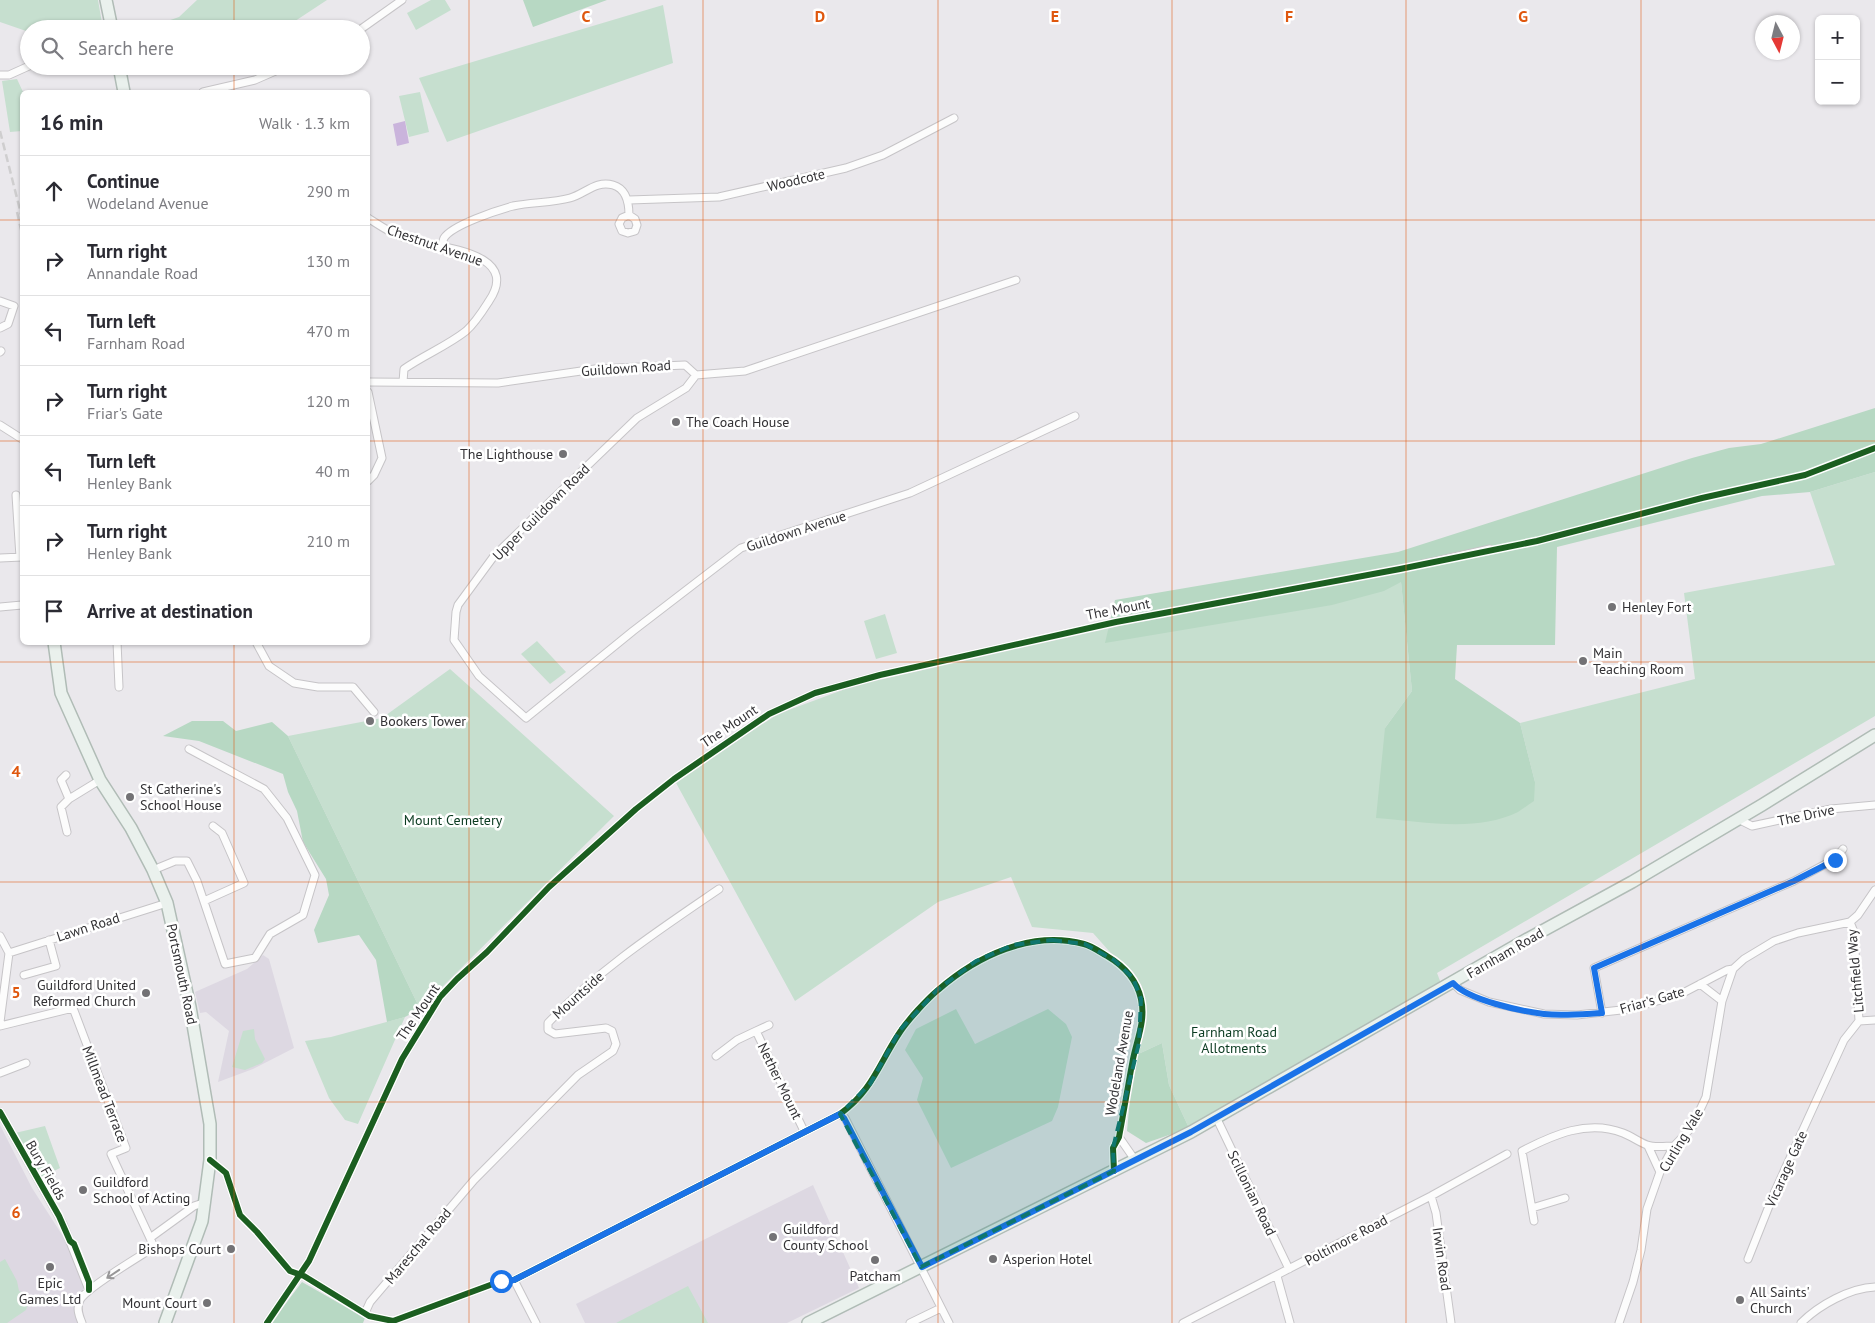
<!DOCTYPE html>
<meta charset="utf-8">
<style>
body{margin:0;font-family:"PT Sans",sans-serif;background:#f2f2f3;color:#2b2b33}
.controls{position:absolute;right:15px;top:15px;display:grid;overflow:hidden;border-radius:8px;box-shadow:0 1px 4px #0004}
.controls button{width:45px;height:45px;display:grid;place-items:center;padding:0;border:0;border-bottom:1px solid #e1e1e2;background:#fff;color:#2b2b33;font:25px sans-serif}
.compass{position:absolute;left:1755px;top:15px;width:45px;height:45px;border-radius:50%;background:#fff;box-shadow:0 1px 4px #0004;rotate:173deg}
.stop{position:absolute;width:15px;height:15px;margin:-11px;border:4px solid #1a73e8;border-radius:50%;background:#fff}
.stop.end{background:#1a73e8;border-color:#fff;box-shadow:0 1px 5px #0008}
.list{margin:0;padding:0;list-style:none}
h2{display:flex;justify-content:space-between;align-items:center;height:65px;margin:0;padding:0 20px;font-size:21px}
h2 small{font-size:16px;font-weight:400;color:#7c7c81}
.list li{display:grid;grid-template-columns:32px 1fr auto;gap:15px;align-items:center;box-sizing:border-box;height:70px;padding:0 20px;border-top:1px solid #e1e1e2}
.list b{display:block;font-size:19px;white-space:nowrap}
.list p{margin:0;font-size:16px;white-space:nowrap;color:#7c7c81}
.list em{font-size:16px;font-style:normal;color:#7c7c81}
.icon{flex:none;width:28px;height:28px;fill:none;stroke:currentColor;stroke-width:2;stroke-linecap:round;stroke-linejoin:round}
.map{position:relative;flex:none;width:1875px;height:1323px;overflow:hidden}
.search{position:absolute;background:#fff;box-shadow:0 1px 4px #0004;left:20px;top:20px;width:350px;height:55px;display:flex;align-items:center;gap:12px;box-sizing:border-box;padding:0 18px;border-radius:28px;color:#7c7c81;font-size:19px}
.panel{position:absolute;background:#fff;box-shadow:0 1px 4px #0004;left:20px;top:90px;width:350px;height:555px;border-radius:8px}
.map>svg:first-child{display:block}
</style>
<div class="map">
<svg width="1875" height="1323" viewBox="0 0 1875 1323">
<rect width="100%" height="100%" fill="#eae8ec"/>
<path fill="#ddd8e2" d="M263 955 269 959 294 1048 253 1069 218 1082 229 1031 206 1012 200 1013 195 992 247 969Z
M0 1125 32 1188 75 1255 84 1286 80 1307 85 1323H0Z
M813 1185 859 1288 787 1323H585L576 1304Z"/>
<path fill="#c6dfcf" d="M0 0H98L103 29H29V32L0 22Z
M197 0H327L283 29H153V26L179 17Z
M431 0H445L451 10 416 30 407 13Z
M663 5 673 63 447 142 419 78Z
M17 79 23 92 22 131 10 132 2 81Z
M420 92 429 132 409 137 399 96Z
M1875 472V716L1437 973 1442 986 1189 1128 1169 1085 1162 1043 1134 1056 1142 1016 1133 978 1093 933 1032 927 1011 877 938 902 795 1001 675 781 778 714 856 685 1109 627 1401 582 1412 691 1385 728 1535 782 1520 723 1695 679 1684 593 1835 565 1810 492Z
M885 614 897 653 876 659 864 621Z
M537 641 566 672 550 684 521 654Z
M450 669 614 816 420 1009 288 736 382 718Z
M956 1009 975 1044 1048 1009 1066 1024 1072 1037 1058 1107 1052 1121 951 1168 917 1100 923 1078 905 1050 916 1029Z
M405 1017 358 1124 345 1120 329 1098 305 1041 331 1037Z
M254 1029 255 1039 265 1059 262 1063 245 1070 232 1067 243 1031Z
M45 1126 60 1168 40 1178 15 1133Z
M5 1259 17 1281 19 1291 25 1293 29 1300 26 1310 7 1323H0V1262Z
M688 1286 708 1323H616Z"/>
<path fill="#b7d8c3" d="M523 0H607L533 27Z
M1875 408V472L1810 492 1762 496 1557 547 1555 645H1457L1455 679 1520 723 1535 782 1534 801C1528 805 1523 809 1518 812 1475 833 1422 821 1376 818L1385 728 1412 691 1401 582 1384 591 1332 605 1105 643 1115 600 1398 552 1692 458 1729 448 1761 444Z
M192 721H223L236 731 272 722 288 736 420 1009 405 1017 387 1022 376 960 359 935 318 943 314 930 329 895 326 879 303 842 297 811 288 792 283 774 199 741 163 736Z
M1162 1043 1169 1085 1189 1128 1146 1143 1127 1131 1134 1056Z
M302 1282 365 1318 363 1323H271Z"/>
<path fill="#cab4dc" d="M405 121 409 143 397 146 393 124Z"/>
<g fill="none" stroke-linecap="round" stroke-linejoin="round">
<defs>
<path id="minor" d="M361 29 402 0
M0 75H9L29 66
M203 92 255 80 287 66
M629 200 719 197 846 168 883 155 954 118
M368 218C382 227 395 236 412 240 440 248 522 252 489 301 482 312 476 322 466 331 447 346 424 355 404 369L403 382
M442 245C443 243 443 240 444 238 452 225 498 210 513 206 532 202 552 203 570 198 585 194 596 180 613 185 627 189 629 203 629 215L622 218 619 224 622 231 628 233 635 231 637 225 635 219 629 215
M0 301 14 306 8 324 0 328
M0 352 1 351
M696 375 686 388 637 418 558 494 494 556 458 605 456 612 454 640 479 676 526 718 633 631 741 548 910 493 1075 416
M368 382 498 383 595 369 685 365 696 375 745 371 1016 280
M368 392 382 458 374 475 368 481
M0 425 22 439
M16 495 20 557
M0 558 22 557
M0 607 22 605
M117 642 119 687
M256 642 269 666 294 683 318 687H353L374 712
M66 775 61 780 69 799
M1738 819 1752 826 1831 809 1875 805
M67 832 61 807 69 799 100 780
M153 870 175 861H187L197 881 225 964 255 958 270 934 303 915 315 875 287 818 264 789 189 749
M204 901 244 883 222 833 213 826
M0 936 9 953
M9 953 167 903
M24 975 56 966 49 940
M1453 983 1460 990 1489 1002 1544 1014 1577 1015 1630 1009 1681 994 1727 970 1733 969
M1700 984 1722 1001
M1602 1013 1594 968 1794 881 1835 859 1843 849
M1859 1021 1875 1020
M0 1022 9 953
M0 1026 73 1008 126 1148 111 1154 150 1238
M756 1031 769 1025
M716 1056 737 1040 756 1031 804 1131
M0 1073 26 1063
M0 1112 63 1224 89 1290
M840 1114 845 1118 949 1323
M1216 1117 1289 1269
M1119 1137 1135 1160
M1648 1146 1660 1172
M210 1160 226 1173 240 1215 257 1232 290 1271 304 1276 369 1316 393 1321 501 1281 514 1280 840 1114C873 1090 879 1063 900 1032 908 1020 927 999 938 990 977 956 1031 930 1084 944 1092 946 1100 952 1107 956 1124 966 1137 980 1141 999 1146 1020 1137 1039 1133 1059 1128 1085 1124 1111 1119 1137L1113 1148 1114 1171
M1431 1196 1436 1213 1451 1323
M1532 1208 1565 1198
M1534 1221 1522 1151C1553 1135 1588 1119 1623 1133 1631 1136 1639 1142 1647 1145 1655 1148 1666 1146 1674 1146
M1748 1259 1775 1191 1844 1040 1859 1021 1854 932 1850 922
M1277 1276 1290 1323
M514 1280 536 1323
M365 1313 370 1302 474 1180 578 1075 613 1051 616 1044 612 1031 606 1028 555 1034 548 1030V1023C598 970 659 930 719 889
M82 1323C79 1316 76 1308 80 1300 86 1288 139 1257 154 1247L150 1238 194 1206 206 1202
M267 1323 309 1261 402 1059 440 997 457 979 487 952 549 887 636 809 674 779 769 714 815 693 880 675 1116 622 1400 569 1490 549
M910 1323 941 1308
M1183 1323 1431 1196 1507 1154
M1619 1323 1633 1282 1641 1250 1647 1209 1660 1172 1674 1146 1692 1127 1706 1097 1722 1001 1733 969 1744 959 1774 941 1798 933 1850 922 1858 915 1875 890
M1801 1323C1819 1305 1850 1288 1875 1287"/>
<path id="primary" d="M106 0 112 29
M119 66 124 92
M54 642 61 693 100 780 131 828 153 870 167 903 190 1007 210 1124V1160L202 1221 165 1323
M808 1323 1191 1132 1522 942 1632 882 1762 805 1875 735"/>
</defs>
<use href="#minor" stroke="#c6c4c7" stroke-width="9"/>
<use href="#primary" stroke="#b0bcb6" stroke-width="14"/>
<use href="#minor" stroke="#fcfcfc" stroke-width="7"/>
<use href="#primary" stroke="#eaf1ed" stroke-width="11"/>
<path stroke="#cfcecf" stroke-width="2.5" stroke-dasharray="8 4" stroke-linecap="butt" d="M0 131 22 218
M17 212 22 234"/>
<defs>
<path id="cycleway" d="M0 1112 59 1216 70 1241 74 1244 89 1282V1290
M210 1160 226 1173 240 1215 257 1232 290 1271 304 1276 369 1316 393 1321 501 1281 514 1280 840 1114C873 1090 879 1063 900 1032 908 1020 927 999 938 990 977 956 1031 930 1084 944 1092 946 1100 952 1107 956 1124 966 1137 980 1141 999 1146 1020 1137 1039 1133 1059 1128 1085 1124 1111 1119 1137L1113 1148 1114 1171
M267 1323 309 1261 402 1059 440 997 457 979 487 952 549 887 636 809 674 779 769 714 815 693 880 675 1116 622 1400 569 1537 541 1702 498 1805 475 1875 448"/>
</defs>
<use href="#cycleway" stroke="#fff" stroke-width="9"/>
<use href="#cycleway" stroke="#1b5e20" stroke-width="6"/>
</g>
<defs><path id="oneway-shaft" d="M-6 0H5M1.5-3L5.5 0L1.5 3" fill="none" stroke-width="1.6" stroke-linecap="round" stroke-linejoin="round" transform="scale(1.25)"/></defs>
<use stroke="#989798" href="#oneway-shaft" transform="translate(113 1274) rotate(146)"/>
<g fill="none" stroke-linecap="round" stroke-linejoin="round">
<path stroke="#1a73e8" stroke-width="6" d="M501 1281 514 1280 840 1114 844 1118 922 1267 1191 1132 1453 983C1468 1000 1520 1011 1544 1014 1563 1016 1583 1014 1602 1013L1594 968 1794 881 1835 860"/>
</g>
<path fill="#0f766e" fill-opacity="0.2" stroke="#0f766e" stroke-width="4" stroke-dasharray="10 6" stroke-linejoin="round" d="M1052 940 1085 944 1114 960 1133 978 1141 999 1139 1043 1113 1148 1114 1171 921 1267 840 1114 870 1084 900 1030 937 990 976 961 1013 945Z"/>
<path fill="none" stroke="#df570e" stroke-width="1" stroke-opacity="0.55" d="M234 0V29M469 0V1323M703 0V1323M938 0V1323M1172 0V1323M1406 0V1323M1641 0V1323M234 66V92M0 220H22M368 220H1875M0 441H22M368 441H1875M234 642V1323M0 662H1875M0 882H1875M0 1102H1875"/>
<g fill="#737275" stroke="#fff" stroke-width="2">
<circle cx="676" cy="422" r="5"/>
<circle cx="563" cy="454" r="5"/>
<circle cx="1612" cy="607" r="5"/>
<circle cx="1583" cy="661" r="5"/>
<circle cx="370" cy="721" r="5"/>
<circle cx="130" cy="797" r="5"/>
<circle cx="146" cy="993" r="5"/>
<circle cx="83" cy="1190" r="5"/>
<circle cx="773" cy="1237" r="5"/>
<circle cx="231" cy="1249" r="5"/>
<circle cx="993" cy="1259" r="5"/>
<circle cx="875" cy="1260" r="5"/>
<circle cx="50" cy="1267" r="5"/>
<circle cx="1740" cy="1300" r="5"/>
<circle cx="207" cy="1303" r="5"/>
</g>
<g text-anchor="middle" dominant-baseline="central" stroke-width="5" stroke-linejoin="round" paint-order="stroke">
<g font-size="14" fill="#333235" stroke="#fff">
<text transform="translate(796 180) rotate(-13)">Woodcote</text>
<text transform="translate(435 245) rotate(19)">Chestnut Avenue</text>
<text transform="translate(626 368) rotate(-4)">Guildown Road</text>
<text transform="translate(541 512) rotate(-45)">Upper Guildown Road</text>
<text transform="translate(796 531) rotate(-18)">Guildown Avenue</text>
<text transform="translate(1118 609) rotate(-11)">The Mount</text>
<text transform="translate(729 726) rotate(-34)">The Mount</text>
<text transform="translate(1806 815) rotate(-12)">The Drive</text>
<text transform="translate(88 927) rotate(-18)">Lawn Road</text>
<text transform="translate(1505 953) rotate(-30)">Farnham Road</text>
<text transform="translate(1855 971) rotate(-95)">Litchfield Way</text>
<text transform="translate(182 974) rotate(78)">Portsmouth Road</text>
<text transform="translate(578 995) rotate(-42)">Mountside</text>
<text transform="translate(1652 1000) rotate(-16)">Friar's Gate</text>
<text transform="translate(418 1012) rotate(-56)">The Mount</text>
<text transform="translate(1119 1063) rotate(-80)">Wodeland Avenue</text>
<text transform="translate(780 1081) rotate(64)">Nether Mount</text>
<text transform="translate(105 1094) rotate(69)">Millmead Terrace</text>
<text transform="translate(1681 1140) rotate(-59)">Curling Vale</text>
<text transform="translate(1786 1169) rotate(-66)">Vicarage Gate</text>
<text transform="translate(46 1170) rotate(60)">Bury Fields</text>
<text transform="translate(1252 1193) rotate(64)">Scillonian Road</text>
<text transform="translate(1346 1240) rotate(-28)">Poltimore Road</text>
<text transform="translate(418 1246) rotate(-50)">Mareschal Road</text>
<text transform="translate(1442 1259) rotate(82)">Irwin Road</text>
</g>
<g font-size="14" fill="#333235" stroke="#fff" text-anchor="start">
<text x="686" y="422">The Coach House</text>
<text x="553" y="454" text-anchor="end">The Lighthouse</text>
<text x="1622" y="607">Henley Fort</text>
<text x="1593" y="653">Main<tspan x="1593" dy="16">Teaching Room</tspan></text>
<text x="380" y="721">Bookers Tower</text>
<text x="140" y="789">St Catherine's<tspan x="140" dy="16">School House</tspan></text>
<text x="136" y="985" text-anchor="end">Guildford United<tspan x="136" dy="16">Reformed Church</tspan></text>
<text x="93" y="1182">Guildford<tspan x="93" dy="16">School of Acting</tspan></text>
<text x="783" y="1229">Guildford<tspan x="783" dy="16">County School</tspan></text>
<text x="221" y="1249" text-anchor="end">Bishops Court</text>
<text x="1003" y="1259">Asperion Hotel</text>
<text x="875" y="1276" text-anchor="middle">Patcham</text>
<text x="50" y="1283" text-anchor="middle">Epic<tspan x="50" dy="16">Games Ltd</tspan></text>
<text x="1750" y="1292">All Saints'<tspan x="1750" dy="16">Church</tspan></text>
<text x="197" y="1303" text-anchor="end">Mount Court</text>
</g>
<g font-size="14" fill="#0b3b21" stroke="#fff">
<text x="453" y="820">Mount Cemetery</text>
<text x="1234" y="1032">Farnham Road<tspan x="1234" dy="16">Allotments</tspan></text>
</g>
</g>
<g font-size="16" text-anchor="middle" font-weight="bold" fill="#df570e" stroke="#fff" stroke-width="5" stroke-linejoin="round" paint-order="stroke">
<text x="586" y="22">C</text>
<text x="820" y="22">D</text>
<text x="1055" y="22">E</text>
<text x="1289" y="22">F</text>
<text x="1523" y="22">G</text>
<text x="16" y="777">4</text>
<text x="16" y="998">5</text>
<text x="16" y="1218">6</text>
</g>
</svg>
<div class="controls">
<button>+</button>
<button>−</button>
</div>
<svg class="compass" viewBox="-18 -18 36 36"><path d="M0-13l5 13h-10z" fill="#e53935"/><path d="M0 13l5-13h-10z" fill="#7c7c81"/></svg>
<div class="stop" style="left:501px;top:1281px"></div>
<div class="stop end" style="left:1835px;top:860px"></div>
<div class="search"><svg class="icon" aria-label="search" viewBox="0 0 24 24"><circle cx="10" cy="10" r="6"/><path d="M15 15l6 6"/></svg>Search here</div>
<section class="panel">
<h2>16 min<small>Walk · 1.3 km</small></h2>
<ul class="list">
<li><svg class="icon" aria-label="ahead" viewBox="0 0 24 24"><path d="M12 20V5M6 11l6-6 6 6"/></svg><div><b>Continue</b><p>Wodeland Avenue</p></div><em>290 m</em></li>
<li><svg class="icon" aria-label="right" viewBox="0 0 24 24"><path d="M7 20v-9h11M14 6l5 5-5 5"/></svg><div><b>Turn right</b><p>Annandale Road</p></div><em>130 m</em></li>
<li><svg class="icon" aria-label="left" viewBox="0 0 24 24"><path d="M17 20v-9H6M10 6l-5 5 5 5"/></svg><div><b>Turn left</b><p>Farnham Road</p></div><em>470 m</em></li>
<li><svg class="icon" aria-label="right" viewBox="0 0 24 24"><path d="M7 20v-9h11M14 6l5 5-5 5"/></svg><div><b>Turn right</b><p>Friar's Gate</p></div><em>120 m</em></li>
<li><svg class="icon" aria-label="left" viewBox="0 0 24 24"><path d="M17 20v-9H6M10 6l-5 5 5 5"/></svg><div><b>Turn left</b><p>Henley Bank</p></div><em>40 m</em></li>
<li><svg class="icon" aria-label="right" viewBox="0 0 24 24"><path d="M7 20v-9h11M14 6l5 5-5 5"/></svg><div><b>Turn right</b><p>Henley Bank</p></div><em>210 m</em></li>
<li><svg class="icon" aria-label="arrive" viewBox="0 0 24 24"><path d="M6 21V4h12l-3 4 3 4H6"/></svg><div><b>Arrive at destination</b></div></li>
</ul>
</section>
</div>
